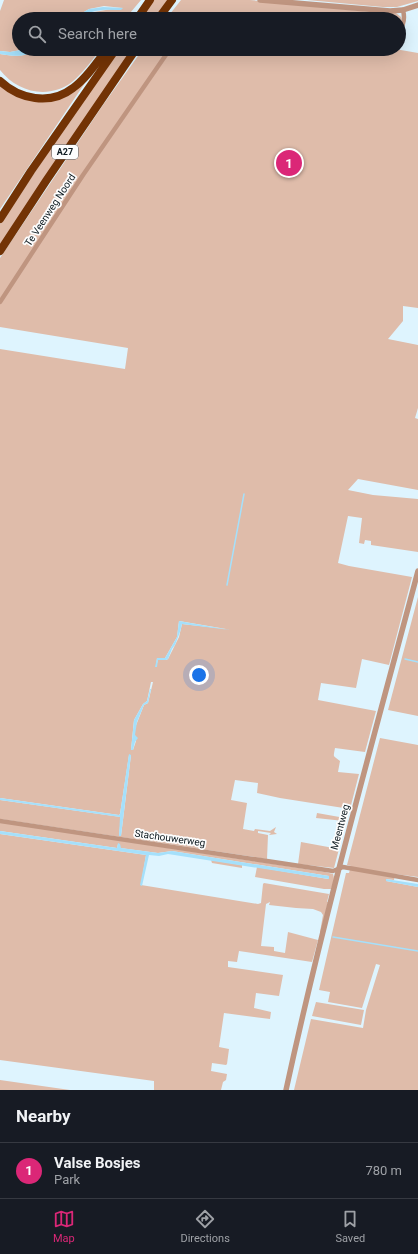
<!DOCTYPE html>
<style>
body{margin:0;font-family:Roboto,sans-serif;background:#242831;color:#f1f3f6}
.you{position:absolute;left:199px;top:675px;width:14px;height:14px;margin:-10px;border:3px solid #fff;border-radius:50%;background:#1a73e8;box-shadow:0 0 0 6px #1a73e833}
.badge{display:grid;place-items:center;width:26px;height:26px;border-radius:50%;background:#db2777;color:#fff;font-size:13px;font-weight:700}
.pin{position:absolute;translate:-50% -50%;border:2px solid #fff;box-shadow:0 1px 4px #0006}
.list{margin:0;padding:0;list-style:none}
h2{display:flex;justify-content:space-between;align-items:center;height:52px;margin:0;padding:0 16px;font-size:17px}
h2 small{font-size:13px;font-weight:400;color:#9ea1a6}
.list li{display:grid;grid-template-columns:26px 1fr auto;gap:12px;align-items:center;box-sizing:border-box;height:56px;padding:0 16px;border-top:1px solid #363941}
.list b{display:block;font-size:15px;white-space:nowrap}
.list p{margin:0;font-size:13px;white-space:nowrap;color:#9ea1a6}
.list em{font-size:13px;font-style:normal;color:#9ea1a6}
.icon{flex:none;width:22px;height:22px;fill:none;stroke:currentColor;stroke-width:2;stroke-linecap:round;stroke-linejoin:round}
.map{position:relative;flex:none;width:418px;height:1090px;overflow:hidden}
.search{position:absolute;background:#171b24;box-shadow:0 4px 16px #0002;left:12px;right:12px;top:12px;height:44px;display:flex;align-items:center;gap:10px;box-sizing:border-box;padding:0 14px;border-radius:22px;color:#9ea1a6;font-size:15px}
.sheet{height:108px;background:#171b24}
nav{display:flex;justify-content:space-around;align-items:center;box-sizing:border-box;height:56px;border-top:1px solid #363941;background:#171b24;font-size:11px;color:#9ea1a6}
nav a{display:grid;justify-items:center;gap:2px}
nav .on{color:#db2777}
.map>svg:first-child{display:block}
</style>
<div class="map">
<svg width="418" height="1090" viewBox="0 0 418 1090">
<rect width="100%" height="100%" fill="#def4fe"/>
<path fill="#dfbcaa" fill-rule="evenodd" d="M4 0H141L125 19H78C92 10 108 10 123 8L104 6 89 9 72 19H19V49H26L10 52 0 51V11Z
M154 0H168L154 19H140Z
M181 0H250L383 13H396L401 17 402 23 399 27V19H166Z
M307 0H418V1L397 7H383Z
M40 49H101C92 60 83 73 72 82 48 100 17 92 0 70V54C17 57 24 57 40 49Z
M119 49H134L0 246V224L71 118Z
M143 49H168L0 300V258L103 105Z
M172 49H395L418 53V308L403 306V321L388 339 418 345V408L415 418 418 419V490L358 479 348 490 373 495 418 499V552L371 545V541L365 540 364 544 359 543 362 518 348 516 338 563 349 566 412 577 389 665 362 659 356 688 321 683 318 700 376 711 365 752 335 748C333 759 333 755 340 761L338 772 359 774 350 809 280 798 257 793 258 783 235 780 231 800 247 803 243 829 254 831 255 829 270 831 276 827 274 832 277 834 269 835 271 833 258 831V833L268 835 267 859 0 819V800L121 817 119 835 121 836 131 755H129L120 814 119 815 0 798V349L125 369 128 348 0 327V303L82 179ZM179 621 226 629 182 624 179 637 168 659 166 660H158L156 667 157 658H165L177 637ZM151 682H153L148 703 144 705 135 728V735L136 741 133 750H131L134 720 143 704 147 701Z
M87 80 0 209V84L38 101Z
M418 597V716L388 710Z
M380 738 418 745V877L395 874 394 880 386 879V881L418 887V1090H294L311 1019 363 1028 366 1010 380 965 376 964 362 1008 328 1002 330 992 319 990 346 873H349L351 866 347 865Z
M317 813 345 818 344 821 316 818Z
M0 822 325 872 333 874C335 879 333 884 331 889H324L255 877 257 867 328 879 329 876 172 851 158 853 120 848V844H118L117 848 0 831Z
M0 834 146 855 141 885 258 904 261 903 263 884 264 883 329 894 327 902H328L321 933 320 932 323 915 321 912 313 909 296 908 269 905 270 902 266 904 261 946 274 947V951L285 953 288 932 318 940 312 962 239 951 237 962 228 961V967L283 975 279 996 256 993 254 1008 271 1012 270 1019 224 1013 219 1047 229 1049 227 1064 226 1065 212 1063 211 1071 227 1074 226 1080 223 1082 221 1090H154V1081L0 1060Z
M301 842 339 849 334 868 298 864Z
M211 860 242 865V868L212 863Z
M316 1002 364 1010 361 1025 312 1016Z
M0 1080 70 1090H0Z"/>
<path fill="#a5e0fb" d="M103 7 123 8 121 10C113 10 104 9 95 11 86 13 81 19 72 19L89 9Z
M26 49H40C24 57 17 57 0 54V51L10 52Z
M179 621 230 630 182 624 180 632 175 645 172 649 168 659 166 660H158L157 667H155L157 658H165L177 637Z
M150 689H151L148 703 144 705 137 722 135 735 138 738 135 742 133 750H131L134 720 143 704 147 701Z
M129 754 131 755 121 836H119L120 817 0 800V798L119 815 120 814Z
M0 831 117 848 118 843 120 844 121 848 158 853 172 851 329 876V879L168 854 159 856 149 855 142 886 140 885 146 855 0 834Z
M386 879 418 884V887L386 881Z"/>
<g fill="none" stroke-linecap="round" stroke-linejoin="round">
<path stroke="#a5e0fb" stroke-width="1.5" d="M227 585 244 494
M405 659 418 662
M333 937 418 951"/>
<path stroke="#bf9580" stroke-width="4.5" d="M399 31C404 25 405 18 403 10
M0 302 83 175 170 49
M0 821 333 871 343 867 418 880"/>
<path stroke="#bf9580" stroke-width="5.5" d="M260 0 390 11 403 10 418 5
M286 1090C324 915 372 744 418 571"/>
<path stroke="#733305" stroke-width="8" d="M137 19 150 0
M158 19 172 0
M0 81C19 99 50 106 73 88 87 78 97 62 107 49
M0 219 31 171 116 49
M0 251 46 181 136 49"/>
</g>
<g text-anchor="middle" dominant-baseline="central" stroke-width="3.5" stroke-linejoin="round" paint-order="stroke">
<rect fill="#fdfdfd" stroke="#545d62" stroke-width="1" x="52" y="145" width="26" height="14" rx="3"/>
<g font-size="9" font-weight="bold" fill="#0c191f">
<text x="65" y="152">A27</text>
</g>
<g font-size="10" fill="#0c191f" stroke="#fdfdfd">
<text transform="translate(50 210) rotate(-57)">Te Veenweg Noord</text>
<text transform="translate(340 827) rotate(-75)">Meentweg</text>
<text transform="translate(170 838) rotate(8)">Stachouwerweg</text>
</g>
</g>
</svg>
<div class="you"></div>
<div class="pin badge" style="left:289px;top:163px">1</div>
<div class="search"><svg class="icon" aria-label="search" viewBox="0 0 24 24"><circle cx="10" cy="10" r="6"/><path d="M15 15l6 6"/></svg>Search here</div>
</div>
<section class="sheet">
<h2>Nearby<small></small></h2>
<ul class="list">
<li><span class="badge">1</span><div><b>Valse Bosjes</b><p>Park</p></div><em>780 m</em></li>
</ul>
</section>
<nav>
<a class="on"><svg class="icon" aria-label="map" viewBox="0 0 24 24"><path d="M3 6l6-2 6 2 6-2v14l-6 2-6-2-6 2zM9 4v14M15 6v14"/></svg>Map</a>
<a><svg class="icon" aria-label="directions" viewBox="0 0 24 24"><path d="M12 3l9 9-9 9-9-9zM9 14v-3h6M13 9l2 2-2 2"/></svg>Directions</a>
<a><svg class="icon" aria-label="saved" viewBox="0 0 24 24"><path d="M7 4h10v16l-5-4-5 4z"/></svg>Saved</a>
</nav>
